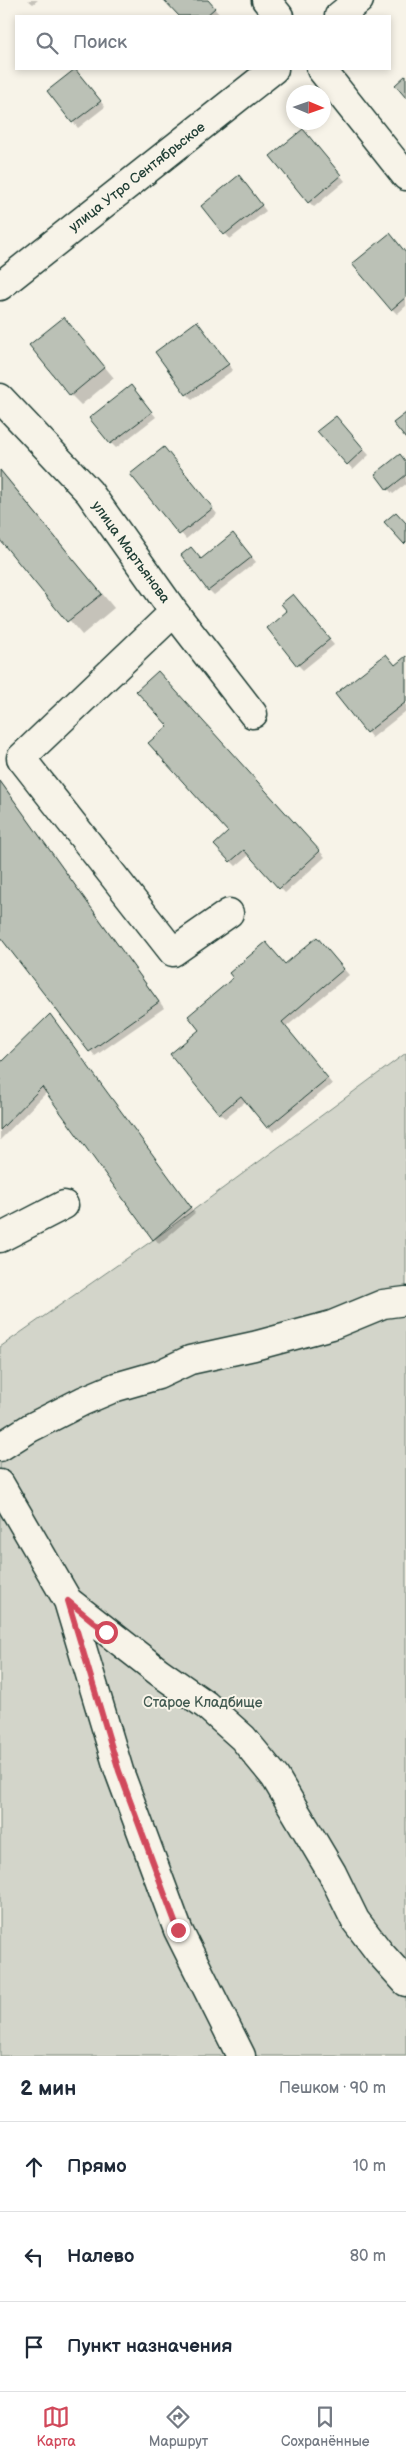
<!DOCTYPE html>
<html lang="ru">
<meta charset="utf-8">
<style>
body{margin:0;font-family:"Balsamiq Sans",sans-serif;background:#f6f6f7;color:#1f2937}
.compass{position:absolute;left:286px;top:85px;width:45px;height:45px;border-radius:50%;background:#fff;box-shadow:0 2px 8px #0003;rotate:92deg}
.stop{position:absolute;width:15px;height:15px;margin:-11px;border:4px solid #d1495b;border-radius:50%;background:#fff}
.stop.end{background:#d1495b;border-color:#fff;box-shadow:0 1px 5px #0008}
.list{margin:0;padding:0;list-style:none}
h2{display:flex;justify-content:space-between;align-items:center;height:65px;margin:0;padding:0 20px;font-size:21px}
h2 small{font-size:16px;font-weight:400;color:#747a83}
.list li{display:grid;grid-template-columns:32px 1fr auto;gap:15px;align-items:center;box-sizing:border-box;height:90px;padding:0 20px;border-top:1px solid #e0e1e3}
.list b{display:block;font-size:19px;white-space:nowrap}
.list em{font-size:16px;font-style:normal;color:#747a83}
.icon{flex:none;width:28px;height:28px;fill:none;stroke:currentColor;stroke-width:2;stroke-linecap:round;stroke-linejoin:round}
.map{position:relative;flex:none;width:406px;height:2056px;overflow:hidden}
.search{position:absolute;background:#fff;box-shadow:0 2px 8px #0003;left:15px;right:15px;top:15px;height:55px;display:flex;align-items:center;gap:12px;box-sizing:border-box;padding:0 18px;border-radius:0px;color:#747a83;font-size:19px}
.sheet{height:335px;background:#fff}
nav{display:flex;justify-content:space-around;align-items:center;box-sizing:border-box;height:70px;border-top:1px solid #e0e1e3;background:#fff;font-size:14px;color:#747a83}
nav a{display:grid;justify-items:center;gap:2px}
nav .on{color:#d1495b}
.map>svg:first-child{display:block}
</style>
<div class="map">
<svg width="406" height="2056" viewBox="0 0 406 2056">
<rect width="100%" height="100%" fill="#f7f3e8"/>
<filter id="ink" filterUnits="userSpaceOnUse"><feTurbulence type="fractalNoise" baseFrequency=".02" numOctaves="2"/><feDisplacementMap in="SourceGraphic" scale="10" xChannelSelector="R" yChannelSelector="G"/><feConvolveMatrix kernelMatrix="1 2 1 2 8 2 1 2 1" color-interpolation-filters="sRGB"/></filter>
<g filter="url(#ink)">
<path fill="#d3d5ca" stroke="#79897f" d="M406 1053V2056H0V1347L153 1240Z"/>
<path fill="#0003" d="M28 0H38L33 4Z
M166 0H207L219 14 217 16H180Z
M80 75 105 107 78 128 49 91Z
M308 135 345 181 314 207 309 202Z
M244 182 266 211 230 239 203 206Z
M406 253V306L397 314 392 309Z
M64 318 114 378 81 405 71 395Z
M197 323 233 370 192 400 157 352Z
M131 387 156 417 116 448 111 443Z
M341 423 369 455 353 470 348 464Z
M169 454 217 514 186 539 131 474Z
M406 463V484L393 494 388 489Z
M0 469 114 608 82 635 0 538Z
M238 540 256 562 214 595 209 590 201 560Z
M298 601 334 645 303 670 298 665Z
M406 658V711L372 738 337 694 395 666Z
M163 678 325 857 285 893 250 854 236 866 231 861 230 832 170 726Z
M0 780 164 1008 95 1056 0 936Z
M322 944 349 975 286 1027 332 1084 273 1132 246 1101 225 1118 220 1113 201 1030 285 966Z
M50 1016 195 1213 159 1244 47 1092 0 1140V1065Z"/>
<path fill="#bbc1b6" stroke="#1f3d34" d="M164 0H208L215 8 206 16H179Z
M75 69 101 101 72 123 47 91Z
M406 75V98L395 85Z
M303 129 341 175 308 203 270 156Z
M239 175 262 205 224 235 201 206Z
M390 233 406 253V297L391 310 352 264Z
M64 317 105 367 70 396 29 345Z
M197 321 229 364 186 395 155 352Z
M131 385 152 412 110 444 89 418Z
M406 413V439L393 423Z
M336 416 364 449 347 465 317 431Z
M164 447 213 508 179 535 130 474Z
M400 454 406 462V475L387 490 375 474Z
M0 470 102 594 67 622 0 540Z
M396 512 406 523V542L404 544 384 522Z
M233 533 252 557 208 591 181 555 191 547 201 559Z
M293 594 330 639 297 666 267 628 287 611 281 604Z
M386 654 395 665 406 656V702L366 733 335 694Z
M158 671 320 851 279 889 244 850 230 862 214 845 228 832 148 743 168 726 136 691Z
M0 781 159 1002 89 1052 0 937Z
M317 937 344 969 282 1022 328 1078 267 1128 241 1096 219 1114 170 1054 199 1030 188 1016 233 978 229 973 266 942 285 964Z
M50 1014 191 1207 153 1240 42 1087 0 1130V1063Z"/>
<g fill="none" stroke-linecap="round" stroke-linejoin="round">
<defs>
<path id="minor" d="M339 16 359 0
M0 286 274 69
M0 398 89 492 174 612 253 714
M174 612 21 758 173 952 229 913
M0 1238 64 1205
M0 1447 30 1428 83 1401 116 1387 158 1375 190 1360 254 1346 332 1325 383 1304 406 1301
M0 1484 68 1601 159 1672 206 1705 243 1738 275 1777 332 1873 355 1920 380 1953 406 1982
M68 1601 119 1771 178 1930 241 2056"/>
<path id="major" d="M266 0 279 16
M321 69 406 176"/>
</defs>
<use href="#minor" stroke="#1f3d34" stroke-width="31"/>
<use href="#major" stroke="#1f3d34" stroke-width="31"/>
<use href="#minor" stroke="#f7f3e8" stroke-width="28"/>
<use href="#major" stroke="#f7f3e8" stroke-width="28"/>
</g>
</g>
<g fill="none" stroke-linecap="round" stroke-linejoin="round" filter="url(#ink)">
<path stroke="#d1495b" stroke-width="6" d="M106 1632 68 1601 119 1771 178 1930"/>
</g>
<g text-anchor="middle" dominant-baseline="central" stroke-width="4" stroke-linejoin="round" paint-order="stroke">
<g font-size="14" fill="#1f3d34" stroke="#f7f3e8">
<text transform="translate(137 177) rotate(-38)">улица Утро Сентябрьское</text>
<text transform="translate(131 552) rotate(54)">улица Мартьянова</text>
</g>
<g font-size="14" fill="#435b52" stroke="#f7f3e8">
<text x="203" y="1702">Старое Кладбище</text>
</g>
</g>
</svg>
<svg class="compass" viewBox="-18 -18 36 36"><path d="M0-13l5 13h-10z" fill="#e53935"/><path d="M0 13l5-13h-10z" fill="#747a83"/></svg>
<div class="stop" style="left:106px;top:1632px"></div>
<div class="stop end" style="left:178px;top:1930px"></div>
<div class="search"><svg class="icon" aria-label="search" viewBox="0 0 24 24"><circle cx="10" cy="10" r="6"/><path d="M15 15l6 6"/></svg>Поиск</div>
</div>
<section class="sheet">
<h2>2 мин<small>Пешком · 90 m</small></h2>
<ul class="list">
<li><svg class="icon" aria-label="ahead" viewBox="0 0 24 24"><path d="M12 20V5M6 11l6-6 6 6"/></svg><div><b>Прямо</b></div><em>10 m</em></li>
<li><svg class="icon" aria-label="left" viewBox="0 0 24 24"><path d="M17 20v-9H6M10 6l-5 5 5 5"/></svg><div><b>Налево</b></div><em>80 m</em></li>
<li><svg class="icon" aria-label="arrive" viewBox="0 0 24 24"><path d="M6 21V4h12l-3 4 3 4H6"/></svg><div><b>Пункт назначения</b></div></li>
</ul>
</section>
<nav>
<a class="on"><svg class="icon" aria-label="map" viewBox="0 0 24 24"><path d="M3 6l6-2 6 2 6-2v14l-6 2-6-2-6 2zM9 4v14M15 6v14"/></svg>Карта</a>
<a><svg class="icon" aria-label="directions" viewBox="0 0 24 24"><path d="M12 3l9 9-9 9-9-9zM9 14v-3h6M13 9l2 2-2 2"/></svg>Маршрут</a>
<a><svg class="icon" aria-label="saved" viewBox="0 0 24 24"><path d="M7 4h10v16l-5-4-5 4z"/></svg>Сохранённые</a>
</nav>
